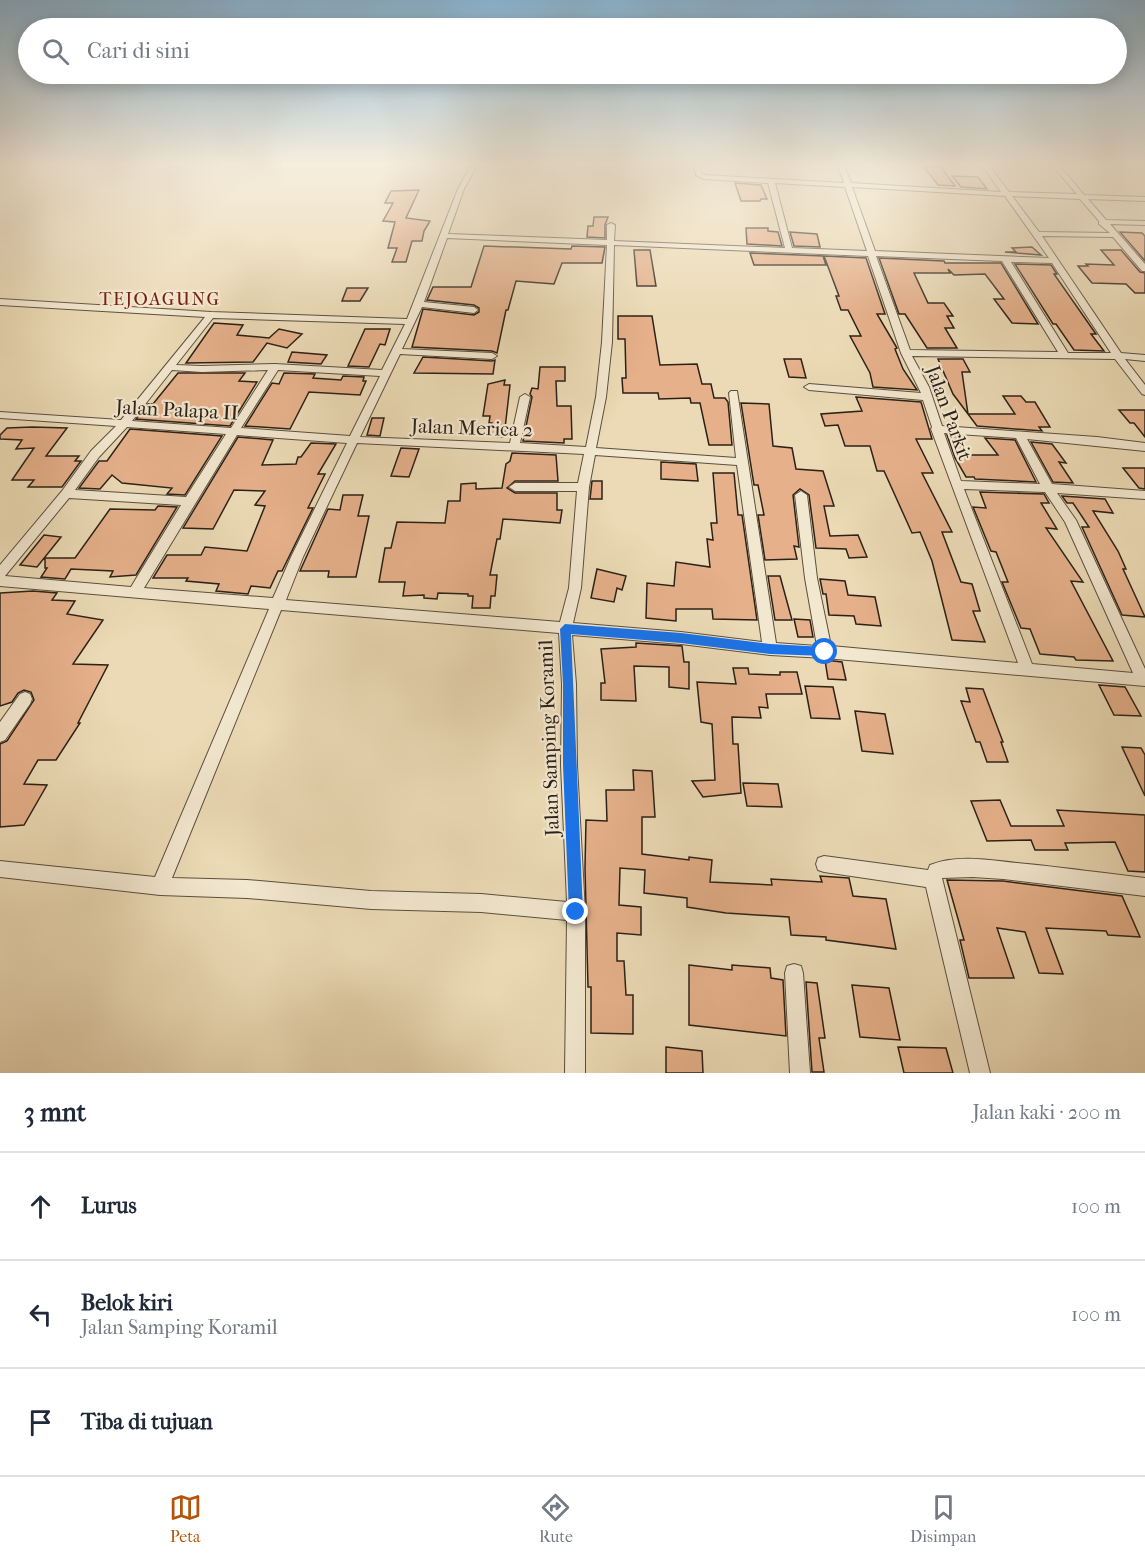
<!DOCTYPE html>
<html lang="id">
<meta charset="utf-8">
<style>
body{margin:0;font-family:"IM FELL French Canon",serif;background:#f2f2f3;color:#1f2937}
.stop{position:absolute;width:18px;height:18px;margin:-14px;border:4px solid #1a73e8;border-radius:50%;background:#fff}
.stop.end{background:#1a73e8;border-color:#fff;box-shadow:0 2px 6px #0008}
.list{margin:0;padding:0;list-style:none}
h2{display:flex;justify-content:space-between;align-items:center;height:78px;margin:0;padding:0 24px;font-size:26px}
h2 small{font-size:20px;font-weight:400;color:#747a83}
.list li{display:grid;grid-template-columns:39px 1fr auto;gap:18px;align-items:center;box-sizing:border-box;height:108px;padding:0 24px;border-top:2px solid #e0e1e3}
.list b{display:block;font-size:22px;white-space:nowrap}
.list p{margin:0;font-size:20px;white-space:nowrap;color:#747a83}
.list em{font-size:20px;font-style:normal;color:#747a83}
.icon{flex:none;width:33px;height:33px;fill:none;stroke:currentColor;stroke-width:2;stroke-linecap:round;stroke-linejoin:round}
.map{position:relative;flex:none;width:1145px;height:1073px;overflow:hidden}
.search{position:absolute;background:#fff;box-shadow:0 3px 15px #0003;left:18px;right:18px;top:18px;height:66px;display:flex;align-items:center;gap:15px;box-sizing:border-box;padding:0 21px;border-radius:33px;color:#747a83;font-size:22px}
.sheet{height:402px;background:#fff}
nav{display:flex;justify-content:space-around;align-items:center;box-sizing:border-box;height:84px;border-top:2px solid #e0e1e3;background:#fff;font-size:16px;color:#747a83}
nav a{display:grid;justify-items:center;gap:3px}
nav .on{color:#b45309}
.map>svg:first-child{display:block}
</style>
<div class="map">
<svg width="1145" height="1073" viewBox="0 0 1145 1073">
<rect width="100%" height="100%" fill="#ebdab5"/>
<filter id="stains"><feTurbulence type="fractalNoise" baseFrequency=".00333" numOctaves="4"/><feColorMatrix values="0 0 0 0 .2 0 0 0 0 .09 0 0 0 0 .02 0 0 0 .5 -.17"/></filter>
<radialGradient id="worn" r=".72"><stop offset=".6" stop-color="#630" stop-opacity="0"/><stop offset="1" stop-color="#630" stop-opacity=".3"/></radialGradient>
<path fill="#e5b08a" stroke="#2b2117" stroke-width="1.5" d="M924 167H941L955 186 938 185Z
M952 176 978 177 987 189 961 187Z
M735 183 761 185 767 199H761L760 201H741Z
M419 190 406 218 430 221 424 231 422 241H412L406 262H392L397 248H388L395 222 383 221 393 203H385L391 191Z
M594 217H608L605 225V238L587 237 588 226H593Z
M746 228H768V231L778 232 782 246 747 244Z
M790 232 817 234 820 247 794 246Z
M1120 232 1142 233 1145 236V261Z
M484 246 571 249 572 246 605 247 602 263H562L554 284 516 281 508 310H506L497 353 492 351 412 347 423 309 474 315 479 312V308L474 305 427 300 433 287H471Z
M1032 247 1041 255 1005 252H1016L1012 248Z
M634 250H650L656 286H637Z
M1101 250H1121L1140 272 1145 273V293H1135L1126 284 1092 283 1078 266H1088L1086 264 1114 265Z
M750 253 823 256 826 265H754Z
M824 256 866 258 885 314H877L897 348 895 349 903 369 917 390 873 387 870 373 850 336H861L848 310H841L836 296H839Z
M879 258 944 261 945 263H1001L1038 324 1012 323 994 299H1004L985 274 954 275 948 269 950 273H914L928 303H944L953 316H947L954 328H945L957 348H927L905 314H899Z
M1015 264 1051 265 1057 274H1054L1096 334H1091L1104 351 1074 350 1056 324H1053Z
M347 288H368L360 301H342Z
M618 316H652L660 365 697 364 702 384H711L714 398H725L728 402 732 445H709L700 403H691L690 398 659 399 658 393H623L622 378H626L625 339H618Z
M214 323 243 325 237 335 269 338 279 329 302 334 287 348 267 343 253 362 186 363Z
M365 329H390L385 345 380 344 369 367 348 366Z
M292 352 327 355 321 364 288 362Z
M423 357 492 361 495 360 493 374 414 373Z
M784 359H801L806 378 789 377Z
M938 359H963L970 372H962L968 414H1015L1003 396H1021L1026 402H1035L1050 427H1039L1042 431 977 426 953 394Z
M540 367H565V381H556L557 406H571L572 439H564V443L523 441 532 397 530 394 532 388 538 389Z
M178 373H245L239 381 257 382 230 426 136 419 148 404H153Z
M284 373 315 374 313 378 341 380 343 376 364 377 363 381H366L360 395 309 392 290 429 245 426 272 383 279 384Z
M505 380 504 385H510L504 437 489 436 492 423H489L490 416H483L488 384Z
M856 397 921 402 932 439H916L933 473H922L952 532H942L961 582 972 584 980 611H973L985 642 952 640 932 561 920 532 912 533 884 471H877L870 446H845L838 425 825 426 821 414 862 411Z
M741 403 769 404 773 446 792 448 796 469 823 471 834 506H824L830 536 858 535 867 557 849 558 846 549 816 548 809 495 800 489 793 495 799 547 794 546 797 559 765 560 758 515H764L758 485H754Z
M1119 410H1145V437L1134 423H1130Z
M372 418H384L380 436 367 435Z
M32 427 67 428 46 456H79L75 461H81L62 487H28L34 480H12L34 448 16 449 22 440 0 439V435L7 428Z
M130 429 222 436 185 495 167 494 172 488 122 483 112 475 100 489 79 488 99 461H107Z
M947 435 956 436 968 455H998L985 438 1015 440 1036 482 975 479 974 477H966L955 458Z
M238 437 273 440 262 465 296 464 298 457H301L311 443 336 444 318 474H325L308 508H313L282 571H278L270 588 251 586 248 594 216 591 219 584 186 581 188 578H153L167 555H201L205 547 247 551 265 506 255 505 265 491 234 490 213 529 183 528Z
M1031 442 1052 444 1066 463 1059 462 1073 483 1053 482Z
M401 448 419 449 409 477 391 476Z
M512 453 556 455 558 481H515L507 488 515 493H557V510H562L560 523 503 519 500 539H497L490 575H497L495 596H491L490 608H472L473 596H468V594L438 593 437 599 424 598V595L403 596 405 582H379L385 548H391L397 522 445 523 448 501H460L461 484 476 483V489L502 488 506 464 510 461Z
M661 462 696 464 698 481 661 479Z
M1123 468H1145V489L1139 488Z
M713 473H734L738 515H742L757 620 713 619 712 609H676V621L646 618 647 583 674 586 676 562 710 567 707 539 713 540 711 523H717Z
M592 481H602V499H590Z
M980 492 1044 494 1049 503H1041L1057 529 1046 528 1083 582 1071 581 1113 661 1076 660 1074 657 1040 654 1030 629 1021 628 1002 582H1008L996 552 991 551 973 507 986 508Z
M343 495H363L358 516H369L356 577H328L329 571H300L328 509 340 510Z
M1062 496 1105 499 1113 513 1093 511 1118 551 1126 569H1123L1145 617 1122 615 1082 527H1089L1073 503H1067Z
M158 506 177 507 136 575 110 577 113 571 71 569 65 579 41 577 47 568H45V558H75L110 509 155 510Z
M44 535 61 537 37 567 20 565Z
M597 569 626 576 622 590 617 588 614 602 591 598Z
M768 576H780L792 620H775Z
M820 579 845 581 848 595 875 597 881 626 856 624 854 616 829 615 826 594H823Z
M33 591 57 593 52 600 75 601 67 614 103 620 73 664 108 665 78 723H80L56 760H38L24 784 47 785 24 825 0 827V744L7 741 34 700 31 692 24 690 18 693 12 702 0 706V593Z
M794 619 810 620 813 637H798Z
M636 643 682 646 684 662H689V689L669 687V667L634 666 636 701 601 700V683H605L601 649 636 647Z
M825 660 842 662 846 680 828 679Z
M733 668H748L749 674 780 675V672H797L802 694H766L768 708 759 707 761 718 732 717 733 744H738L741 793 703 797 692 781 715 780 712 724 701 722 697 682 736 684Z
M1099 685 1125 687 1141 716 1114 715Z
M805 686 833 687 840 719 811 718Z
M966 688 983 689 1003 742H1001L1008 762H987L980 742H976L961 701 970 702Z
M855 711 885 714 893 754 862 751Z
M1122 747 1141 748 1145 755V796Z
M633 770 652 771 655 817H642V854L689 860V857L712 860 710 882 772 885 771 879 822 882 820 876 849 878 853 896 886 899 896 949 826 940V937L791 935 789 917 726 913 687 907V898L644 893 645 870 620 868 619 905 641 907V935L617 933V961H624L626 995H633V1034L591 1033V987H588L585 868 586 820 607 821 606 790H634Z
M743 783 778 784 782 807 747 806Z
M1000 800 1011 826H1064L1057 810 1145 815V872L1128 871 1115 842 1065 843 1068 850H1035L1031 840 987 841 971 801Z
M947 880 1003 881 1122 896 1140 937 1108 935 1106 931 1046 928 1063 974 1039 973 1025 932 997 928 1014 978H969L960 940H964Z
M689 965 732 970V965L770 968 771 978 783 980 786 1036 689 1025Z
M806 982 817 983 825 1038H819L824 1072H812Z
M852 985 889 988 900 1040 860 1037Z
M666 1047 702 1051 703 1073H666Z
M898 1047 946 1048 953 1073H904Z"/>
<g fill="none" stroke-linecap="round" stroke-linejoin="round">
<defs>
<path id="minor" d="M471 165H477L464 189 448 234 607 240V225L611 223 615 225 614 241 785 248 768 183 704 179 696 175 694 165H700L701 173 705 175 844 183 838 165H844L851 183 1001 192 982 165H989L1009 192 1077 194 1052 165H1059L1084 195 1145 197V201L1088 199 1106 220 1145 221V225L1110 224 1145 264V271H1142L1113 237 1042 236 1121 353 1145 355V361L1125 359 1145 385V395L1142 394 1115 359 912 356 929 387 942 426 1097 437 1145 443V451L1027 439 1052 484 1145 491V499L1057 493 1076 520 1145 669V686L825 658 770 655 681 644 572 635 576 684 577 765 585 912V1073H565L567 920 481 912 371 909 247 898 160 895 0 877V861L155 877 269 609 0 586V565L62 491 91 451 116 426 0 418V412L121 420 205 317 0 305V299L211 312 407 319 458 189ZM775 183 845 187 867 251 792 248ZM852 187 1005 196 1049 258 875 251ZM1012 196 1080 199 1099 221V224L1110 233 1039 232ZM447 238 607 245 602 342 596 397 586 447 520 443 530 397 525 394 520 397 510 443 360 437 400 354 492 359 497 356 492 353 402 349 422 307 474 313 478 310 474 307 424 302ZM614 245 868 256 901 353 921 393 809 384 804 387 809 390 923 400 932 427 931 429 1018 663 831 646 817 578 807 495 801 491 795 495 805 578 817 646 776 643 737 391H731L729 393 736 458 596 448 606 397 612 342ZM876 256 1002 261 1058 352 910 350ZM1011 262 1052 263 1111 353H1068ZM213 318 405 324 382 370 275 364 202 366 176 365ZM172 370 202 372 268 370 231 428 132 421ZM278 370 380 376 350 436 241 428ZM127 427 226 434 186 497 75 490 99 457ZM944 433 1016 438 1040 484 961 481ZM237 435 347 443 291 557 273 598 144 588ZM357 443 584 454 578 483H515L509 487 515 491H577L569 588 560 622 286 600 303 557ZM595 455 737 465 762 642 681 632 573 623 581 588 589 487ZM964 489 1045 492 1065 522 1133 673 1032 664ZM69 498 181 505 131 587 5 576ZM281 610 559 633 562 684 561 765 567 902 481 894 371 891 247 880 172 878Z
M25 692 30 694 32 699 30 704 5 740 0 742V722L20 694Z
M824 856 928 870 930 865C956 854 990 860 1017 863 1060 867 1102 873 1145 878V896L1003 879 973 877 942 878 990 1073H970L926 887 824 872 818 870 816 864 818 858Z
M794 964 801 966 803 973 810 1073H790L785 973 787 966Z"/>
</defs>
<use href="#minor" stroke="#5b4f3e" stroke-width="2"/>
<use href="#minor" fill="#f2e7cf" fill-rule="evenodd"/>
</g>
<linearGradient id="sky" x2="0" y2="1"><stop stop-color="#89b6d5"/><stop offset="0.52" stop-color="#f6eede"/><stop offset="1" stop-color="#f6eede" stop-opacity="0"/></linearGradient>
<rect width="1145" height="315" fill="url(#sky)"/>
<path fill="#1a73e8" d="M565 624 681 633 770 644 825 647 830 652 825 656 770 654 681 643 571 634 583 912 581 917 576 919 571 917 569 912 563 765V684L560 629Z"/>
<g text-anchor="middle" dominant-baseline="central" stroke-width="4.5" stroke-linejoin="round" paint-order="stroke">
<g font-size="18" letter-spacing="1.5" fill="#7a1f14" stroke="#f2e7cf">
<text x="160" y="299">TEJOAGUNG</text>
</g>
<g font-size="20" fill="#2b2117" stroke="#f2e7cf">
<text transform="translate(177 410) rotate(3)">Jalan Palapa II</text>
<text transform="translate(949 413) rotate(70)">Jalan Parkit</text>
<text transform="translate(472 428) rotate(2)">Jalan Merica 2</text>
<text transform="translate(549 738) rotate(-92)">Jalan Samping Koramil</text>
</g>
</g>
<rect width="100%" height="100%" filter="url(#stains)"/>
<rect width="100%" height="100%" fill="url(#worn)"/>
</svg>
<div class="stop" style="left:825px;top:652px"></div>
<div class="stop end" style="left:576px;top:912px"></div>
<div class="search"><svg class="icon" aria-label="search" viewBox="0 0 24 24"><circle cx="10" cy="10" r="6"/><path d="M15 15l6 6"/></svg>Cari di sini</div>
</div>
<section class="sheet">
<h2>3 mnt<small>Jalan kaki · 200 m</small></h2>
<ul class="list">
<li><svg class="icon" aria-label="ahead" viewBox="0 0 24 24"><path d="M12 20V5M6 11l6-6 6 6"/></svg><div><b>Lurus</b></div><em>100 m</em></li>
<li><svg class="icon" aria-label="left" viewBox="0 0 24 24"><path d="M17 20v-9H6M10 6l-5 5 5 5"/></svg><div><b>Belok kiri</b><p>Jalan Samping Koramil</p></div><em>100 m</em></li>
<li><svg class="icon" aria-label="arrive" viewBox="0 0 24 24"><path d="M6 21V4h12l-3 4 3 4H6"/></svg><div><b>Tiba di tujuan</b></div></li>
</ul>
</section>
<nav>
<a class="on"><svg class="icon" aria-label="map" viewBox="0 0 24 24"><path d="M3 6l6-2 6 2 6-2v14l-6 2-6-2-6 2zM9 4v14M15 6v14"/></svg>Peta</a>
<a><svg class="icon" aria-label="directions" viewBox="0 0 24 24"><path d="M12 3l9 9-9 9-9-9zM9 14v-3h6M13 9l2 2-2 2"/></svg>Rute</a>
<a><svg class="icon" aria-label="saved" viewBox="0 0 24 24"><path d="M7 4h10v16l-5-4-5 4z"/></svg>Disimpan</a>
</nav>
